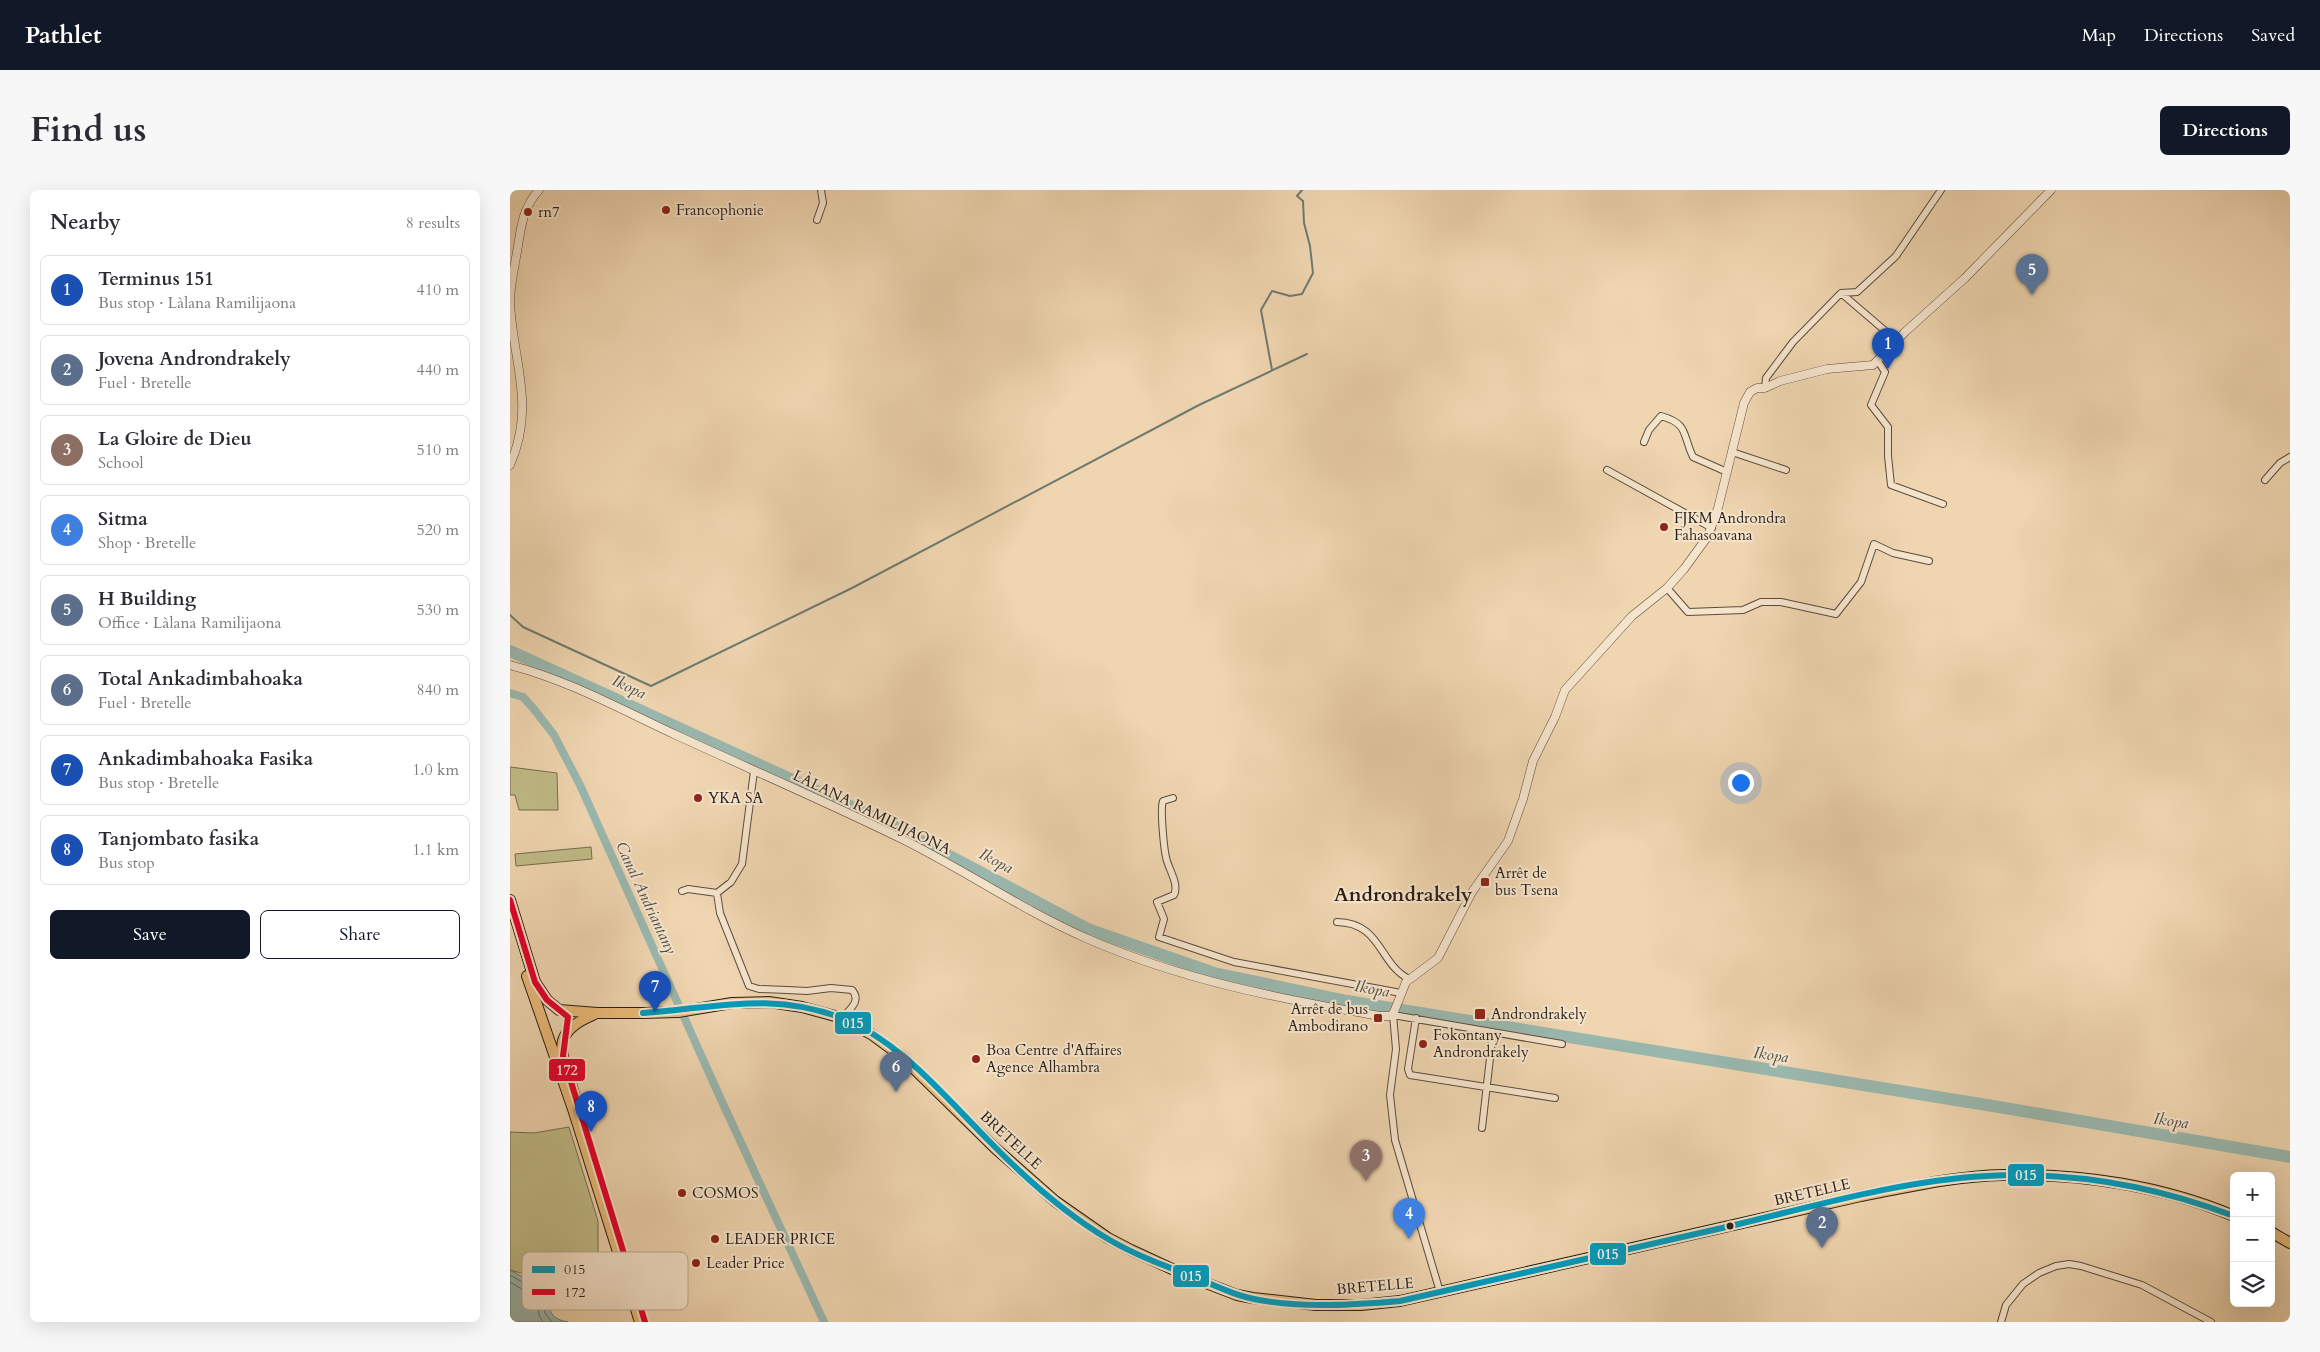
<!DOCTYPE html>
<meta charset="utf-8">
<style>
body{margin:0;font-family:Cardo,serif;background:#f7f7f7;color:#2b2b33}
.controls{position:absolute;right:15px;bottom:15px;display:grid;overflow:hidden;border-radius:8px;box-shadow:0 5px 20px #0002}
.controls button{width:45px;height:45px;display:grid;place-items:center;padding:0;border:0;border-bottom:1px solid #e1e1e2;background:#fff;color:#2b2b33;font:25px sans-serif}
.you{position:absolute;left:1230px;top:592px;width:18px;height:18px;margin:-12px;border:4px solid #fff;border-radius:50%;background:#1a73e8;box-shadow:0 0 0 8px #1a73e833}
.badge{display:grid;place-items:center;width:32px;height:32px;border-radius:50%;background:#111827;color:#fff;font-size:16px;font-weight:700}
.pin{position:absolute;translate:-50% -41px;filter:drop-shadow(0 1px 2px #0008)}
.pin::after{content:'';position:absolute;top:26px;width:18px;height:15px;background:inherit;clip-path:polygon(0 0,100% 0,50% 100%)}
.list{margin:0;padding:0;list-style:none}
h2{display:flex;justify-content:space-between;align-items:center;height:65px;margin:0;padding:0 20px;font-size:21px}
h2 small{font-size:16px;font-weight:400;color:#7c7c81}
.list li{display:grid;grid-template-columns:32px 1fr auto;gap:15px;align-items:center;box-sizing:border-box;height:70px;margin:0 10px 10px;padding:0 10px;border:1px solid #e1e1e2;border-radius:8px}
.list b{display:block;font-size:19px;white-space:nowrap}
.list p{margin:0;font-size:16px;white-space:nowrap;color:#7c7c81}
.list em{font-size:16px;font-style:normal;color:#7c7c81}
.actions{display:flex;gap:10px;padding:15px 20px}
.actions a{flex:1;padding:11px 0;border:1px solid #111827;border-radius:8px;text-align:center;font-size:18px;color:#111827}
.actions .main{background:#111827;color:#fff}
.icon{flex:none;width:28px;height:28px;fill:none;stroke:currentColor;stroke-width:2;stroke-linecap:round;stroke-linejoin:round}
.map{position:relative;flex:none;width:1780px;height:1132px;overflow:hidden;border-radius:8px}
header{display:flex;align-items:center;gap:30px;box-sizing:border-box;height:70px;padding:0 25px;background:#111827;color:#fff}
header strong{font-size:24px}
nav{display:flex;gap:28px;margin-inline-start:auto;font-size:18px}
.intro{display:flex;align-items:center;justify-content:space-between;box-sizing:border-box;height:120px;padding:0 30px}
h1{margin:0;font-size:35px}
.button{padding:12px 22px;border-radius:8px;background:#111827;color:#fff;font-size:18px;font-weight:700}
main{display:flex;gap:30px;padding:0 30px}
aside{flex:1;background:#fff;border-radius:8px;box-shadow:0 5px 20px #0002}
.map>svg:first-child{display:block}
</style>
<header>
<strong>Pathlet</strong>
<nav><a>Map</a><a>Directions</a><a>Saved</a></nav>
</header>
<div class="intro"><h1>Find us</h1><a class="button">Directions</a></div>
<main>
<aside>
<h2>Nearby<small>8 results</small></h2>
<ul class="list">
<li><span class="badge" style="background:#1a4fb4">1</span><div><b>Terminus 151</b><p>Bus stop · Làlana Ramilijaona</p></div><em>410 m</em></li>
<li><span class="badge" style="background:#5c6f8a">2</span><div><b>Jovena Androndrakely</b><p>Fuel · Bretelle</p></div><em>440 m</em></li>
<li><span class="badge" style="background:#8d6e63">3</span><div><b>La Gloire de Dieu</b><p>School</p></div><em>510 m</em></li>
<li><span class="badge" style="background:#3f7fe0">4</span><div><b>Sitma</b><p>Shop · Bretelle</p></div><em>520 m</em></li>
<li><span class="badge" style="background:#5c6f8a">5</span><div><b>H Building</b><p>Office · Làlana Ramilijaona</p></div><em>530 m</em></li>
<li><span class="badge" style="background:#5c6f8a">6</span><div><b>Total Ankadimbahoaka</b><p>Fuel · Bretelle</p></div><em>840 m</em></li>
<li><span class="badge" style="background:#1a4fb4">7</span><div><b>Ankadimbahoaka Fasika</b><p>Bus stop · Bretelle</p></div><em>1.0 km</em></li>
<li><span class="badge" style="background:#1a4fb4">8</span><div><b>Tanjombato fasika</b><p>Bus stop</p></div><em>1.1 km</em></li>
</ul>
<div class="actions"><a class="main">Save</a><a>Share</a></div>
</aside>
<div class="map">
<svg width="1780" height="1132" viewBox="0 0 1780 1132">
<rect width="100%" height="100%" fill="#efd5b0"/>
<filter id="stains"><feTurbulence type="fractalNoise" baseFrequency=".004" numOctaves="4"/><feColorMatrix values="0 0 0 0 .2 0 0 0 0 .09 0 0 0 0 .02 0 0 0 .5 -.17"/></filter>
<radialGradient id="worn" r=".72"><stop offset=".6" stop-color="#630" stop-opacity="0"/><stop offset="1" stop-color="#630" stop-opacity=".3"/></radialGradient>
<path fill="#c0bb87" stroke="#756d4f" d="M0 577 47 583 48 620H9L5 605H0Z
M81 657 82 669 6 676 5 664Z
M59 937 88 1031V1104L0 1080V942L24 943Z"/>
<path fill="#9ab8af" stroke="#6d7b72" d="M0 1080 37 1100C41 1118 36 1128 58 1132H0Z"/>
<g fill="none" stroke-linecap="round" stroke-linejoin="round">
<path stroke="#626c63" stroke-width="1" d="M0 1085 32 1103 35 1123 42 1132
M0 1092 27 1108 29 1125 33 1132"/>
<path stroke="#6d7b72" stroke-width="2" d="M762 180 751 120 762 101 780 106 792 104 803 83 800 56 794 33 793 11 787 6 792 0
M0 425 13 437 141 496 342 398 689 215 797 164"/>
<path stroke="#9ab8af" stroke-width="8" d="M0 503 13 507 23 518 44 545 70 595 208 903 314 1132"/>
<path stroke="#9ab8af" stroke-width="12" d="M0 461 379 634 580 740 704 783 837 811 1489 917 1780 967"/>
<defs>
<path id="minor" d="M307 30 313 13 311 0
M1331 103 1387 151
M1368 171 1375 182 1361 215 1378 237V266L1381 295 1433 314
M1255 198 1256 188 1283 152 1331 103 1347 102 1386 66 1431 0
M1134 252 1139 240 1151 226C1179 234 1172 244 1183 267L1217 282
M1222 262 1276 280
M1097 280 1202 338
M1755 290 1770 273 1780 267
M1157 398 1178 422 1233 420 1251 412H1271L1326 424 1351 392 1364 354 1383 363 1419 371
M663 608 653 611C650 619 654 662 657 671 660 681 669 695 664 705L647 712 654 729 649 747 724 772 891 803
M172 701 178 699 207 703 221 692 232 674 244 581
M207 703 210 723 239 796 249 799 277 800 297 801 321 798 342 800C352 811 339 820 332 828
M827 732C872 733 868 773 899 789
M906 828 898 879 900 885 1045 908
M972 938 983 842
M930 1102 885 950 880 905 886 859 883 825 1052 854
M1491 1132 1496 1115 1513 1094 1529 1083 1546 1076 1559 1074 1571 1076 1632 1095 1701 1132"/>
<path id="tertiary" d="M0 275C26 216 3 172 0 113 0 94 5 75 8 56 11 35 14 16 29 0
M0 475C58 490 112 520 166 545 242 580 319 613 394 650 456 681 514 721 578 749 672 790 770 809 870 826H881L884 822 896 792 928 768 962 702 998 651 1013 609 1023 571 1045 527 1055 500 1122 426 1157 398 1174 379 1198 346 1208 318 1234 213 1240 202 1247 198H1255L1270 191 1317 179 1363 175 1395 142 1455 88 1541 0"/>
<path id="primary" d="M0 710 25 792 37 810 49 820 87 823H133L168 822 222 813 259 812 292 817 332 828 361 844 391 866 485 958 545 1011 598 1048 621 1060 675 1085 727 1105 743 1108 806 1115H851L890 1111 1351 1006C1398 997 1445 986 1493 985 1570 983 1653 996 1724 1026
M17 786 63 919 130 1132
M64 904C53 865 37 844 83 825
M1761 1042 1780 1053"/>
</defs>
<use href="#minor" stroke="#5b4c3d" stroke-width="8"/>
<use href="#tertiary" stroke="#5b4c3d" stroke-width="9"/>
<use href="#primary" stroke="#2a1f17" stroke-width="12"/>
<use href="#minor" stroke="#f5e4cc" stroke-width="6"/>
<use href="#tertiary" stroke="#f5e4cc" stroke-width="8"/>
<use href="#primary" stroke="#e8ba78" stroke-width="10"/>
<defs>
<path id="bus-1" d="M133 823C205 818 261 801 332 828 391 852 435 907 479 951 515 988 554 1023 598 1049 625 1065 655 1076 684 1087 706 1096 726 1106 749 1110 796 1118 843 1115 890 1111 997 1087 1104 1062 1212 1038 1298 1018 1387 991 1476 986 1561 981 1645 996 1724 1026"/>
<path id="bus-2" d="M0 710 25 792 37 810 58 827 53 866 135 1132"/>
</defs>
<use href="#bus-1" stroke="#f5e4cc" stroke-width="10"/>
<use href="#bus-2" stroke="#f5e4cc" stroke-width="10"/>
<use href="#bus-1" stroke="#049bbc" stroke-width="6"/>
<use href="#bus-2" stroke="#e4002b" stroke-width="6"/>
</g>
<g fill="#8f2418" stroke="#f5e4cc" stroke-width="2">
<circle cx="156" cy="20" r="5"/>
<circle cx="18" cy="22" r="5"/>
<circle cx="1154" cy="337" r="5"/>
<circle cx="188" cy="608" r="5"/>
<rect x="970" y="687" width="10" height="10" rx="2.5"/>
<rect x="964" y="818" width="12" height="12" rx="2.5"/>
<rect x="863" y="823" width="10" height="10" rx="2.5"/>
<circle cx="913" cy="854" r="5"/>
<circle cx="466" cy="869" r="5"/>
<circle cx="172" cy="1003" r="5"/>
<circle cx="205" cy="1049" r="5"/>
<circle cx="186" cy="1073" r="5"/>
</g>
<circle fill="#2a1f17" stroke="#f5e4cc" stroke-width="2" cx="1220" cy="1036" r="4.5"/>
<g text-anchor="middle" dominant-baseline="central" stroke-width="4" stroke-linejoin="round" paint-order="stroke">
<g font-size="15" fill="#2a1f17" stroke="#f5e4cc" text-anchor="start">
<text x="166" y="20">Francophonie</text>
<text x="28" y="22">rn7</text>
<text x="1164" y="328">FJKM Androndra<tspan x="1164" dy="17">Fahasoavana</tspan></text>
<text x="198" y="608">YKA SA</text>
<text x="985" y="683">Arrêt de<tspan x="985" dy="17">bus Tsena</tspan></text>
<text x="858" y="819" text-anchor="end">Arrêt de bus<tspan x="858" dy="17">Ambodirano</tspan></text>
<text x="981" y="824">Androndrakely</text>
<text x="923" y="845">Fokontany<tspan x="923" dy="17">Androndrakely</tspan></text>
<text x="476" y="860">Boa Centre d'Affaires<tspan x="476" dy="17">Agence Alhambra</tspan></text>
<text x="182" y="1003">COSMOS</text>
<text x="215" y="1049">LEADER PRICE</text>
<text x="196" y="1073">Leader Price</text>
</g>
<g font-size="15" fill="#2a1f17" stroke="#f5e4cc">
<text transform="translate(362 622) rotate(26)">LÀLANA RAMILIJAONA</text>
<text transform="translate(501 950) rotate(43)">BRETELLE</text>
<text transform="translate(1302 1002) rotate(-13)">BRETELLE</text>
<text transform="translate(865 1096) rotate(-5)">BRETELLE</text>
</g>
<g font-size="16" font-style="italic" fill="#4c4d45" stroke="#f5e4cc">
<text transform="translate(119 497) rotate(25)">Ikopa</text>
<text transform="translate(486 671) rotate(28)">Ikopa</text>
<text transform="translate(136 708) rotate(65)">Canal Andriantany</text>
<text transform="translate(862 799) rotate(10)">Ikopa</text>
<text transform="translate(1261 865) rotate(9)">Ikopa</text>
<text transform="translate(1661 931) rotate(9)">Ikopa</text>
</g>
<g font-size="20" font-weight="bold" fill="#2a1f17" stroke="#f5e4cc">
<text x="893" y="704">Androndrakely</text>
</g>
</g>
<rect x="12" y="1062" width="166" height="58" rx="8" fill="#f5e4cc" stroke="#b8a996" stroke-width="1"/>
<rect x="22" y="1076" width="23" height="7" fill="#049bbc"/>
<rect x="22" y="1099" width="23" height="6" fill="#e4002b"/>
<g font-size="14" fill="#2a1f17">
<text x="54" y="1084">015</text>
<text x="54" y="1107">172</text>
</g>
<g stroke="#f5e4cc" stroke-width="2">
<rect x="324" y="821" width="38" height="24" rx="5" fill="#049bbc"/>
<rect x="38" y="868" width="38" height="24" rx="5" fill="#e4002b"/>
<rect x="1497" y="973" width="38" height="24" rx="5" fill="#049bbc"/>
<rect x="1079" y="1052" width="38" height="24" rx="5" fill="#049bbc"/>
<rect x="662" y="1074" width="38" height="24" rx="5" fill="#049bbc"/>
</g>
<g font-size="14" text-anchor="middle" font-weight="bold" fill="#fff">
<text x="343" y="838">015</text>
<text x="57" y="885">172</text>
<text x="1516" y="990">015</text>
<text x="1098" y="1069">015</text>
<text x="681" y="1091">015</text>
</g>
<rect width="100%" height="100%" filter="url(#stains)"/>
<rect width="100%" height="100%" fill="url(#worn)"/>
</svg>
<div class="controls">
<button>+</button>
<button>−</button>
<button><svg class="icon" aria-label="layers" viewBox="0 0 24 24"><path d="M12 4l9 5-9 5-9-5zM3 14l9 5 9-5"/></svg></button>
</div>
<div class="you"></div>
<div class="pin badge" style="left:1378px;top:179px;background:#1a4fb4">1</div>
<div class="pin badge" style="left:1312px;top:1058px;background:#5c6f8a">2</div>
<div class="pin badge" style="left:856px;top:991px;background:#8d6e63">3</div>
<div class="pin badge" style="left:899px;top:1049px;background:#3f7fe0">4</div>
<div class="pin badge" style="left:1522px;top:105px;background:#5c6f8a">5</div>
<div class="pin badge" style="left:386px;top:902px;background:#5c6f8a">6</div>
<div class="pin badge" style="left:145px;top:822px;background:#1a4fb4">7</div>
<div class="pin badge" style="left:81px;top:942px;background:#1a4fb4">8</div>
</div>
</main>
